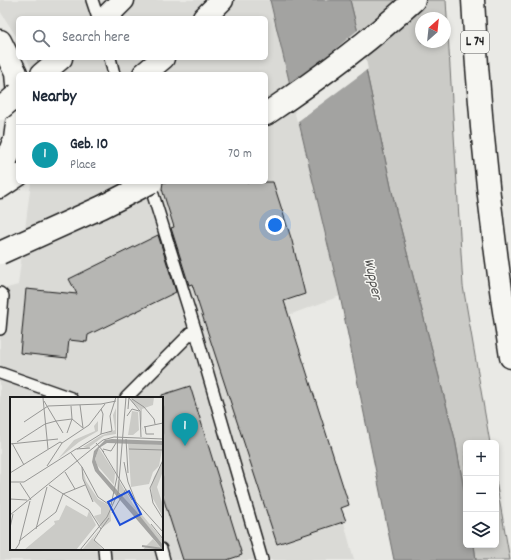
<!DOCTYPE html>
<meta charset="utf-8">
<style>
body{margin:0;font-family:Dekko,sans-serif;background:#f2f2f3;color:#1f2937}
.controls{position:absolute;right:12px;bottom:12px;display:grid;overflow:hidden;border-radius:6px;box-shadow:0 2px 6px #0003}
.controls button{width:36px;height:36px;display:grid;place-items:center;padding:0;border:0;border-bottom:1px solid #e0e1e3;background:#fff;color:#1f2937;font:20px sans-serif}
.compass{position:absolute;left:415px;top:12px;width:36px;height:36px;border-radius:50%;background:#fff;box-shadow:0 2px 6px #0003;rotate:27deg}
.you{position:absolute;left:275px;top:225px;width:14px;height:14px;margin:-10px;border:3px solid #fff;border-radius:50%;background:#1a73e8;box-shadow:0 0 0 6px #1a73e833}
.badge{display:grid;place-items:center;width:26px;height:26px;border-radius:50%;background:#2563eb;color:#fff;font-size:13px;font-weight:700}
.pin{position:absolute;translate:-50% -33px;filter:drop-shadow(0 1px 2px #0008)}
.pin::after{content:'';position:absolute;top:21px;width:14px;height:12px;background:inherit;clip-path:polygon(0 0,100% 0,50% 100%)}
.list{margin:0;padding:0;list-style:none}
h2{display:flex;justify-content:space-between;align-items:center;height:52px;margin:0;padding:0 16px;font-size:17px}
h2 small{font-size:13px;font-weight:400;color:#747a83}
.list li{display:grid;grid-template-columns:26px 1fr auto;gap:12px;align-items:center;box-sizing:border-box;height:60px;padding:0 16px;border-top:1px solid #e0e1e3}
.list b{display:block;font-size:15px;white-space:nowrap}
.list p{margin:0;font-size:13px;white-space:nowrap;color:#747a83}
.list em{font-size:13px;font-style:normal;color:#747a83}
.icon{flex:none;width:22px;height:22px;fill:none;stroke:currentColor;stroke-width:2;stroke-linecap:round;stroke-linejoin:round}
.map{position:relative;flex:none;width:511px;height:560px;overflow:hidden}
.search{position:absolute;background:#fff;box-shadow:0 2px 6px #0003;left:16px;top:16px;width:252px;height:44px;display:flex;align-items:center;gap:10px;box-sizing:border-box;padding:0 14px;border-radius:6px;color:#747a83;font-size:15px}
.panel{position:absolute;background:#fff;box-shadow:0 2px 6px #0003;left:16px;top:72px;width:252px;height:112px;border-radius:6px}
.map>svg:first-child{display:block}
</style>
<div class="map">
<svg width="511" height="560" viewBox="0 0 511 560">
<rect width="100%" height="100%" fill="#e9e9e5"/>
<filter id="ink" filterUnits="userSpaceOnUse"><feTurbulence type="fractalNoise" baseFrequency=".025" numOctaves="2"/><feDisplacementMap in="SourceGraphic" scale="8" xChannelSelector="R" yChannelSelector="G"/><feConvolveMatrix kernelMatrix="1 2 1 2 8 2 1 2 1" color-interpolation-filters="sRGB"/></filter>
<g filter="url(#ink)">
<path fill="#dadad6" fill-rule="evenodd" d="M0 0H270L340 296 289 315 354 560H0V290L18 285 31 182H266V74H33L27 58H266V18H18V39L0 11ZM11 398H162V549H11Z"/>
<path fill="#cbcbc7" stroke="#747472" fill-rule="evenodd" d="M350 0H446L463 286 490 443H466V501L455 439 396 210 359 37ZM421 18H445V42H421Z
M496 481 510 560H476L474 545H496Z"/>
<path fill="#a3a3a1" stroke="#6d6d6c" d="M270 0H350L359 37 396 210 455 439 466 501V545H474L476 560H394L340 296Z"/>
<path fill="#e9e9e5" d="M359 29 368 69 297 122 288 84 321 61Z"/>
<path fill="#b6b6b3" stroke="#1c1c1c" d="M163 182H273L292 241 305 294 284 301 349 505 341 508 346 521 277 544 192 284 189 285 171 228 174 227 162 189Z
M158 235 176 292 88 335 87 342 69 340 67 358 20 353 26 289 77 294 69 279Z
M190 386 242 555 227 560H183L162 494V395Z"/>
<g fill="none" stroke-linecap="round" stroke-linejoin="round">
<defs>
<path id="lane" d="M92 0 98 18
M110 58 114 74
M149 182 195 329 262 560
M0 293 3 296 0 329
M0 373 71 398
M126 398 195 329
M104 549 105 560
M161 549 164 560"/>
<path id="street" d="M0 41 16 73 18 96
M0 175 15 139 18 116"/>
<path id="highway" d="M473 0C479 120 492 238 511 357
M105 18 123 0
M204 18 222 0
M42 74 61 58
M144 74 163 58
M266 114C318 79 368 43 414 0
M0 187 18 175"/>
</defs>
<use href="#lane" stroke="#1c1c1c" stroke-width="14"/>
<use href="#street" stroke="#1c1c1c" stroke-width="25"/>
<use href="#highway" stroke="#1c1c1c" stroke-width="25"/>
<use href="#lane" stroke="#f6f6f2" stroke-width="11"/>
<use href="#street" stroke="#f6f6f2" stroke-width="22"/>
<use href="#highway" stroke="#f6f6f2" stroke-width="22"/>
<defs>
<path id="highway-bridge" d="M0 109 18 94
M0 253 102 207 151 182"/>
</defs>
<use href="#highway-bridge" stroke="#1c1c1c" stroke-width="25" stroke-linecap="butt"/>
<use href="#highway-bridge" stroke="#f6f6f2" stroke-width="22"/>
</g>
</g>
<g text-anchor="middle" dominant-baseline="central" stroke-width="3" stroke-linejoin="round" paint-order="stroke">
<rect fill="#f6f6f2" stroke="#5d5d5c" stroke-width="1" x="461" y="31" width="28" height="22" rx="3"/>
<g font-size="13" font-weight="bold" fill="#1c1c1c">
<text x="475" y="42">L 74</text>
</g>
<g font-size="15" font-style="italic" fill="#525251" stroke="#f6f6f2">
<text transform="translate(372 279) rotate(78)">Wupper</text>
</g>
</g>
<g transform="translate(10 397)">
<rect width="153" height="153" fill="#e9e9e5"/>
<path d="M120 0H144L143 8 132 12V30L136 38 132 31 130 12 122 5ZM106 11V37L94 39 78 51 73 50 90 39 105 33 103 18ZM122 14 128 15 129 33 123 38H118ZM88 24V34L69 45 48 62 64 43 85 34 84 29ZM118 46 153 48 149 69 143 75 139 87 121 90ZM89 51 105 76 104 88 87 68 85 62ZM153 65V74L147 90 153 108V120L142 100 141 90 144 80ZM72 71 76 84 88 102 100 109 101 124 92 131 84 119 91 117V111L82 102 74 84ZM108 82 123 107 153 143V148L107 92ZM56 108 77 120 79 114 86 128 66 153H14L45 127 44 124 49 123ZM90 132 83 142 93 153H72ZM143 142 153 153H133L135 150Z" fill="#cbcbc7"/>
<path d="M102 42 153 44V48L97 46 89 51 85 62 89 73 126 114 153 148V153L85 74 82 65 84 54 95 43Z" fill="#a3a3a1"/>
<path fill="none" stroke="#a3a3a1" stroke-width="2" d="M132 149 153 152"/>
<path fill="none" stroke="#979795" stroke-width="1" d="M33 1 38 52M119 1 130 14 131 40M122 2 134 10 144 22 145 27M34 4 53 36M70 8 73 31M91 12 93 17 91 37M118 12 119 0M117 19 122 12 129 14M14 25 38 9 91 7 106 4M135 29 136 37H144M134 30 153 26M57 36 62 22 61 9M116 42 118 76M7 45 35 27 46 24 62 22 73 31M2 46 14 68M52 46 79 28 95 7M86 46 94 55M0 47 48 42M67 52 91 37 102 34 100 19 106 0M93 52 101 54 106 46M119 52 153 53M92 53 122 103M61 56 72 70 73 82 83 105M153 63 140 91 143 106 153 122M114 65 118 85 126 105 153 135M37 69 52 46M72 70 88 100 101 109M55 75 65 92M0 76 50 45 52 46M0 85H14L66 52 80 51M10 86 21 103M39 88 79 113 91 132 84 143 95 153M0 102 17 103M101 108 107 80 108 0M102 116 116 92M0 118 93 43 104 40 153 42M141 127 153 142M0 131 3 117M26 132 37 90M91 132 99 121M9 144 46 115 53 97 75 88M5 153 9 147 20 104M70 153 97 120 108 96 116 0"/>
<path fill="#1d4ed8" fill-opacity="0.15" stroke="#1d4ed8" stroke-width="2" d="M119 94 131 117 110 128 98 105Z"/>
<rect width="153" height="153" fill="none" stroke="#1c1c1c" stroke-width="2"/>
</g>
</svg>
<div class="controls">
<button>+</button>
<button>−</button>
<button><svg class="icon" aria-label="layers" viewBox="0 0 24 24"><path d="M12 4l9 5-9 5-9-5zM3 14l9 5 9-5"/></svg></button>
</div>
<svg class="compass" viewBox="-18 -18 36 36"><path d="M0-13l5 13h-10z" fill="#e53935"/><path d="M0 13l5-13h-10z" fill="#747a83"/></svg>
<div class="you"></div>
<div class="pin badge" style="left:185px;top:446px;background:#0f9aa8">1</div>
<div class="search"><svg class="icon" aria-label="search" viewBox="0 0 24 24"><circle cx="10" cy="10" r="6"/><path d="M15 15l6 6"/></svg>Search here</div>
<section class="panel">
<h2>Nearby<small></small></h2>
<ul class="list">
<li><span class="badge" style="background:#0f9aa8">1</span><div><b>Geb. 10</b><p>Place</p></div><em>70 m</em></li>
</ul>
</section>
</div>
